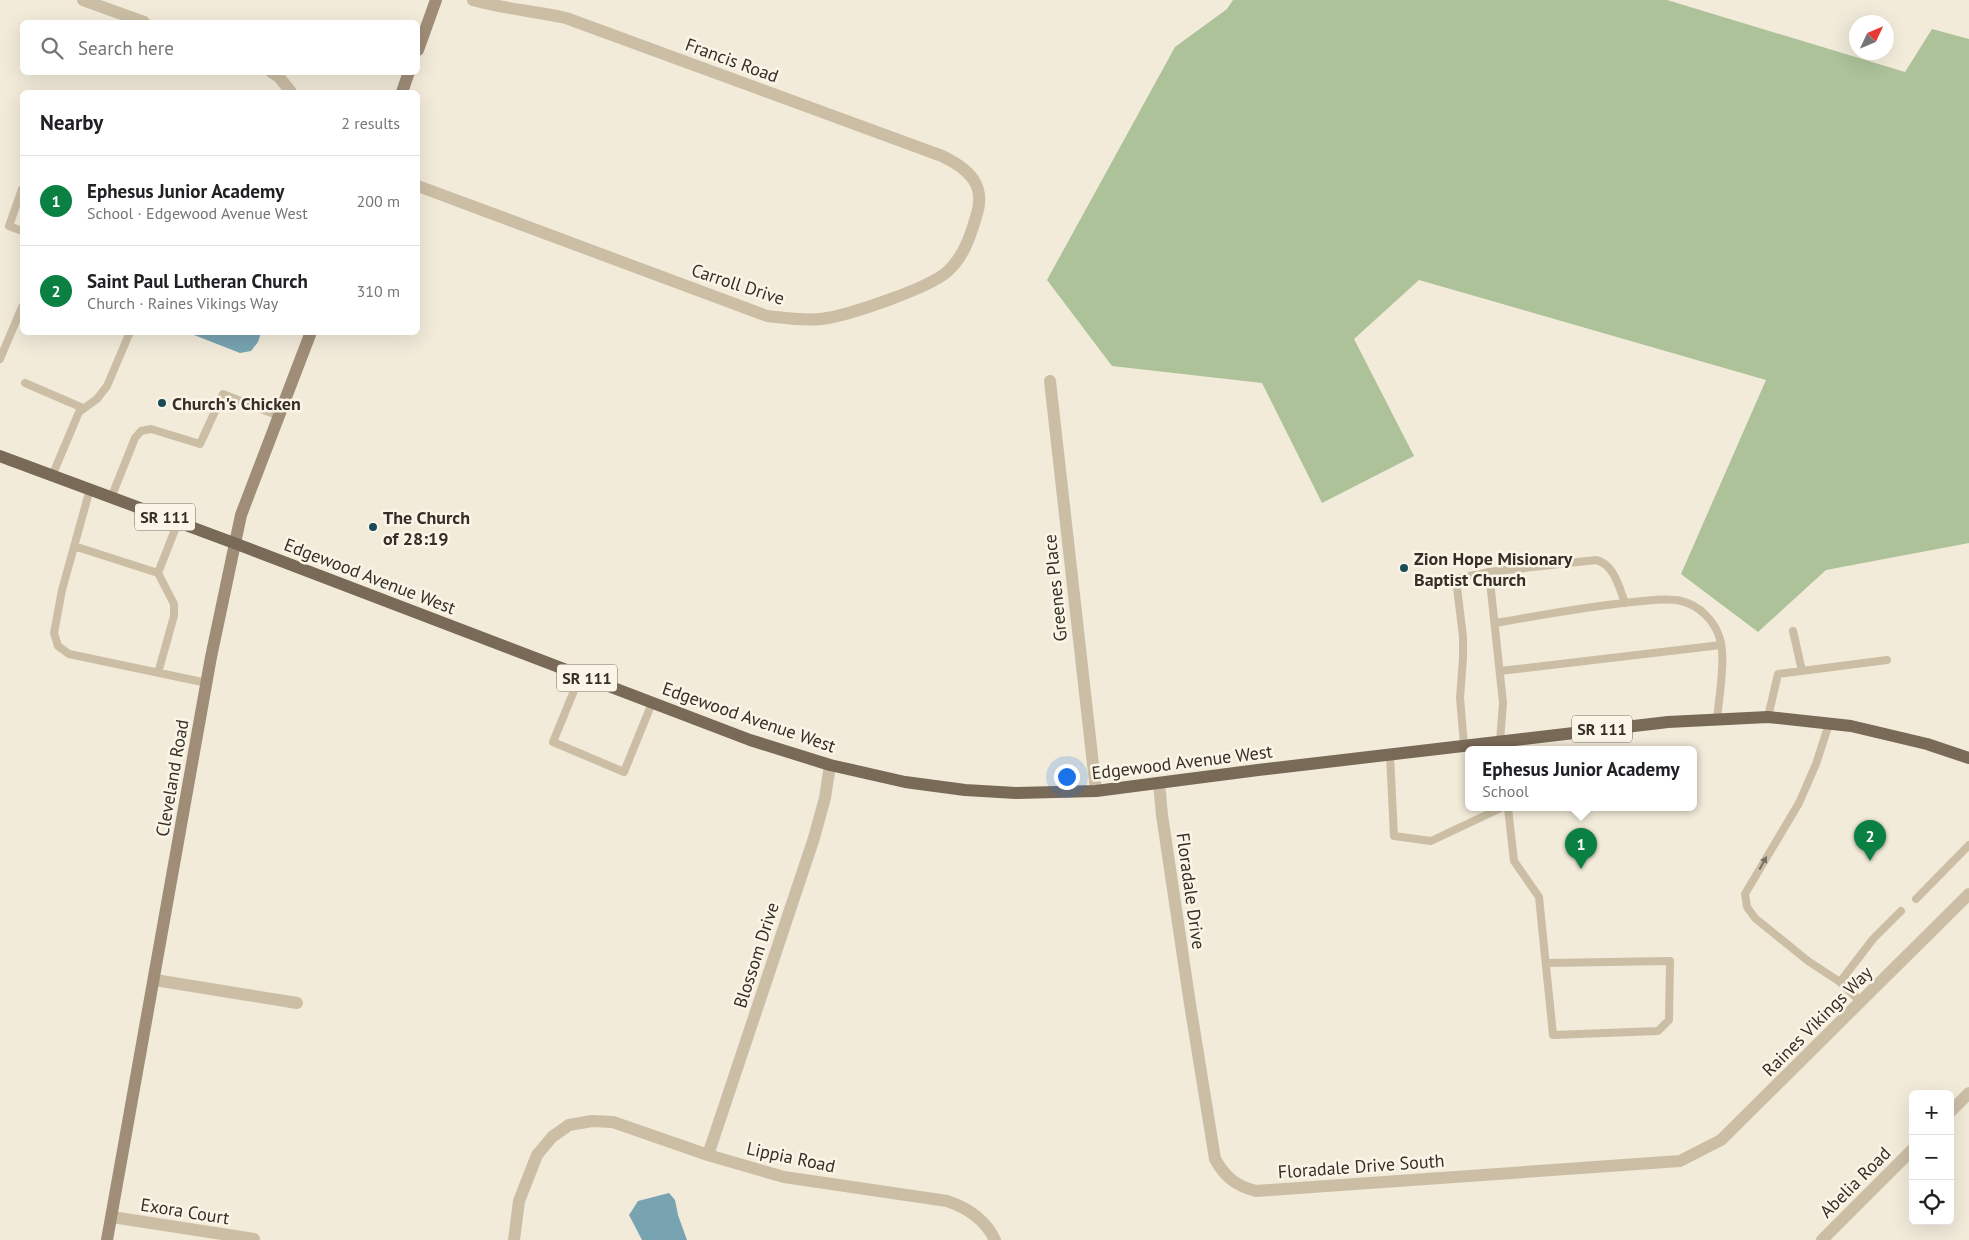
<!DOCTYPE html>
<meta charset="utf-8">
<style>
body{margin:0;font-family:"PT Sans",sans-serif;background:#f2f2f2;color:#202124}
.controls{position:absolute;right:15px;bottom:15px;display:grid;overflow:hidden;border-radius:8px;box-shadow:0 5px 20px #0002}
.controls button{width:45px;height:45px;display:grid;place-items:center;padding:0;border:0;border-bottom:1px solid #e0e0e0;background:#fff;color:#202124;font:25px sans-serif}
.compass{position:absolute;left:1849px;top:15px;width:45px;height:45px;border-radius:50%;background:#fff;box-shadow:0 5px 20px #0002;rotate:46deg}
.you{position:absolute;left:1066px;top:776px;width:18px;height:18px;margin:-12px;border:4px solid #fff;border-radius:50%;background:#1a73e8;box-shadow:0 0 0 8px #1a73e833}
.badge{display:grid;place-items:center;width:32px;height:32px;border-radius:50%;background:#0b8043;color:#fff;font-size:16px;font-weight:700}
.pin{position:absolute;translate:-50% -41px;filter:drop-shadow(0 1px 2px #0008)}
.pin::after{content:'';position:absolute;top:26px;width:18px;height:15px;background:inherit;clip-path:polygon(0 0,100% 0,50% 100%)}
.popup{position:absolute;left:1465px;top:746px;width:232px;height:65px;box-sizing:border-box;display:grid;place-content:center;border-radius:8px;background:#fff;filter:drop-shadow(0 1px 4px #0005);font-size:16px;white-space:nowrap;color:#757577}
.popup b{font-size:19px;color:#202124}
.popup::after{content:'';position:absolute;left:50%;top:100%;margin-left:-10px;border:10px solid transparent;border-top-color:#fff}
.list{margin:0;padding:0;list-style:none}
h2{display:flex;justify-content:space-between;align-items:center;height:65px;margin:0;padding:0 20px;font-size:21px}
h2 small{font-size:16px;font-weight:400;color:#757577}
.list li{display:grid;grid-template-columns:32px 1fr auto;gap:15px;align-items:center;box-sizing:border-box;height:90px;padding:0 20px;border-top:1px solid #e0e0e0}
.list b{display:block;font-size:19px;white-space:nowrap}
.list p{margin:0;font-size:16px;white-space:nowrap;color:#757577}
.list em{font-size:16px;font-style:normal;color:#757577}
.icon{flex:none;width:28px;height:28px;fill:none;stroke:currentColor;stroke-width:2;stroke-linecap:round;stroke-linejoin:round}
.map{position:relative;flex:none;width:1969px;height:1240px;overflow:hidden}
.search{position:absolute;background:#fff;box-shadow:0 5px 20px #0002;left:20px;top:20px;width:400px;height:55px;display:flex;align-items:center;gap:12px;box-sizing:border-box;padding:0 18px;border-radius:8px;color:#757577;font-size:19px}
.panel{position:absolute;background:#fff;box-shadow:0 5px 20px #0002;left:20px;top:90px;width:400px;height:245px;border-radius:8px}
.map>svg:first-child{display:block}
</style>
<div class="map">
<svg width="1969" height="1240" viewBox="0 0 1969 1240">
<rect width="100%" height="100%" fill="#f2ebda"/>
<path fill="#adc299" d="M1233 0H1667L1905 72 1932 29 1969 39V543L1826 570 1758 632 1681 574 1766 380 1419 280 1354 339 1414 456 1322 503 1262 383 1112 366 1047 280 1175 47 1227 9Z"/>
<path fill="#78a4b1" d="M192 333H261L258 342 251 351 240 353 194 335Z
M669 1193 675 1200 678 1215 687 1240H642L629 1215 638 1201Z"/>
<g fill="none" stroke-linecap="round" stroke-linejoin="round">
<path stroke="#cbbea5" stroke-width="8" d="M22 189 9 226 22 231
M0 359 22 307
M25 383 83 408
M52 476 79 412 97 399 107 386 130 332
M90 489 62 590 54 633 58 646 69 654 207 683
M111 498 135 438 141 431 151 429 200 444 223 394 279 416
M74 546 158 573 178 522
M158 573 174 604V616L158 673
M1495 623C1544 615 1593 605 1643 601 1655 600 1669 598 1681 601 1699 605 1715 621 1720 639 1726 658 1719 698 1717 719
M1793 631 1802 671
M1500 671 1721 645
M580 676 553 742 624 772 652 703
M1768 717 1778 674 1887 660
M1829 724 1816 764 1799 803 1745 894 1747 907 1755 918 1808 961 1840 982 1861 1002
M1464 745 1460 698 1463 659V637L1456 579 1489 572
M1501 750 1500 741 1503 703 1489 572 1596 560C1614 564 1619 587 1625 603
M1390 755 1394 836 1431 841 1501 808
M1508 808 1514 861 1539 897 1553 1035 1658 1031 1669 1020 1670 961 1546 963
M1916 899 1969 845
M1840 982 1873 939 1901 911"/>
<path stroke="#cbbea5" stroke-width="12" d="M83 0 144 22
M271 72 279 77 291 92
M418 186 767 316C785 318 803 321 821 319 847 316 930 288 948 271 964 256 970 237 976 217 987 185 969 169 942 156L566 18C535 11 504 9 473 0
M1050 381 1096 791
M1159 783 1162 815 1190 1004 1215 1159C1225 1177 1236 1186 1256 1191L1680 1161 1721 1140 1969 894
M155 980 297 1003
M1950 1112 1969 1093
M708 1155 814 838 825 798 830 765
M112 1217 254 1239
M514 1240 519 1201 537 1155 552 1137 569 1125 592 1121 613 1122 708 1155 784 1177 947 1201C968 1208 985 1219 995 1240
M1822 1240 1913 1149"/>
<path stroke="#9f8d77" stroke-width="12" d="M418 50 436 0
M402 92 409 72
M107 1240 211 657 241 515 311 332"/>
<path stroke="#796957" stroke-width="12" d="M0 456 234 543 750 740 830 765 905 782 965 790 1016 793 1096 791 1258 770 1668 722 1768 717 1851 726 1927 744 1969 758"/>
</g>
<defs><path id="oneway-solid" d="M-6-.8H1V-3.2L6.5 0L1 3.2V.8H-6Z" transform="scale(1.25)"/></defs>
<use fill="#796f60" href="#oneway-solid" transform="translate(1763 863) rotate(-61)"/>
<g fill="#1b4a59" stroke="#faf5e6" stroke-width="2">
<circle cx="162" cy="403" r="5"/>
<circle cx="373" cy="527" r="5"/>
<circle cx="1404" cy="568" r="5"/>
</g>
<g text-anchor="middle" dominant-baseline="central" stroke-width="5" stroke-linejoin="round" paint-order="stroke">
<g fill="#faf5e6" stroke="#716a60" stroke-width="1">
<rect x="135" y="503.5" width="60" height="27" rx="4"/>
<rect x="557" y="664.5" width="60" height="27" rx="4"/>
<rect x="1572" y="715.5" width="60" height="27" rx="4"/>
</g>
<g font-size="16" font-weight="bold" fill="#362f27">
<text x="165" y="517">SR 111</text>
<text x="587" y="678">SR 111</text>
<text x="1602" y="729">SR 111</text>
</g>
<g font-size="18" fill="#362f27" stroke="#faf5e6">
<text transform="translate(732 60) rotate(20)">Francis Road</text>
<text transform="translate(738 284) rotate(18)">Carroll Drive</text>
<text transform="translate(370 576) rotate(21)">Edgewood Avenue West</text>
<text transform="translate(1055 588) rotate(-96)">Greenes Place</text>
<text transform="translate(749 717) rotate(19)">Edgewood Avenue West</text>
<text transform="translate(1182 762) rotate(-7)">Edgewood Avenue West</text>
<text transform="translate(172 778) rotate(-80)">Cleveland Road</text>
<text transform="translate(1191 891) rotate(82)">Floradale Drive</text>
<text transform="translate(756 955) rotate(-72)">Blossom Drive</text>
<text transform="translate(1817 1021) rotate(-45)">Raines Vikings Way</text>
<text transform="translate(791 1157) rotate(12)">Lippia Road</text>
<text transform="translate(1361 1166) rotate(-4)">Floradale Drive South</text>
<text transform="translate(1855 1182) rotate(-45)">Abelia Road</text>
<text transform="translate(185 1211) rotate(9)">Exora Court</text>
</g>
<g font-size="18" font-weight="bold" fill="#362f27" stroke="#faf5e6" text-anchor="start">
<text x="172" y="403">Church's Chicken</text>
<text x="383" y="517">The Church<tspan x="383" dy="21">of 28:19</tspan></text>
<text x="1414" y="558">Zion Hope Misionary<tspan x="1414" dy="21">Baptist Church</tspan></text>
</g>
</g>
</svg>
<div class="controls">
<button>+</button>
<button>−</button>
<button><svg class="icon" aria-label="locate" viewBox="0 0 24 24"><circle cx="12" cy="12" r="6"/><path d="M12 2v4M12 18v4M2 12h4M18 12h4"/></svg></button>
</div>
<svg class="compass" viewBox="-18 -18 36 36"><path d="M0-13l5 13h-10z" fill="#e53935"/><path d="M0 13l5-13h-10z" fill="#757577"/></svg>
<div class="you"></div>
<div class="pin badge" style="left:1581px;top:869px">1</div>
<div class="popup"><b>Ephesus Junior Academy</b>School</div>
<div class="pin badge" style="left:1870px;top:861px">2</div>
<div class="search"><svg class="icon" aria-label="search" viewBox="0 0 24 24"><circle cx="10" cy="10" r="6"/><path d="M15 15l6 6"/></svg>Search here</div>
<section class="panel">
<h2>Nearby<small>2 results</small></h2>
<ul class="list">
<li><span class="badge">1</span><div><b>Ephesus Junior Academy</b><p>School · Edgewood Avenue West</p></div><em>200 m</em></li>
<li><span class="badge">2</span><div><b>Saint Paul Lutheran Church</b><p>Church · Raines Vikings Way</p></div><em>310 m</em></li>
</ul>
</section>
</div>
